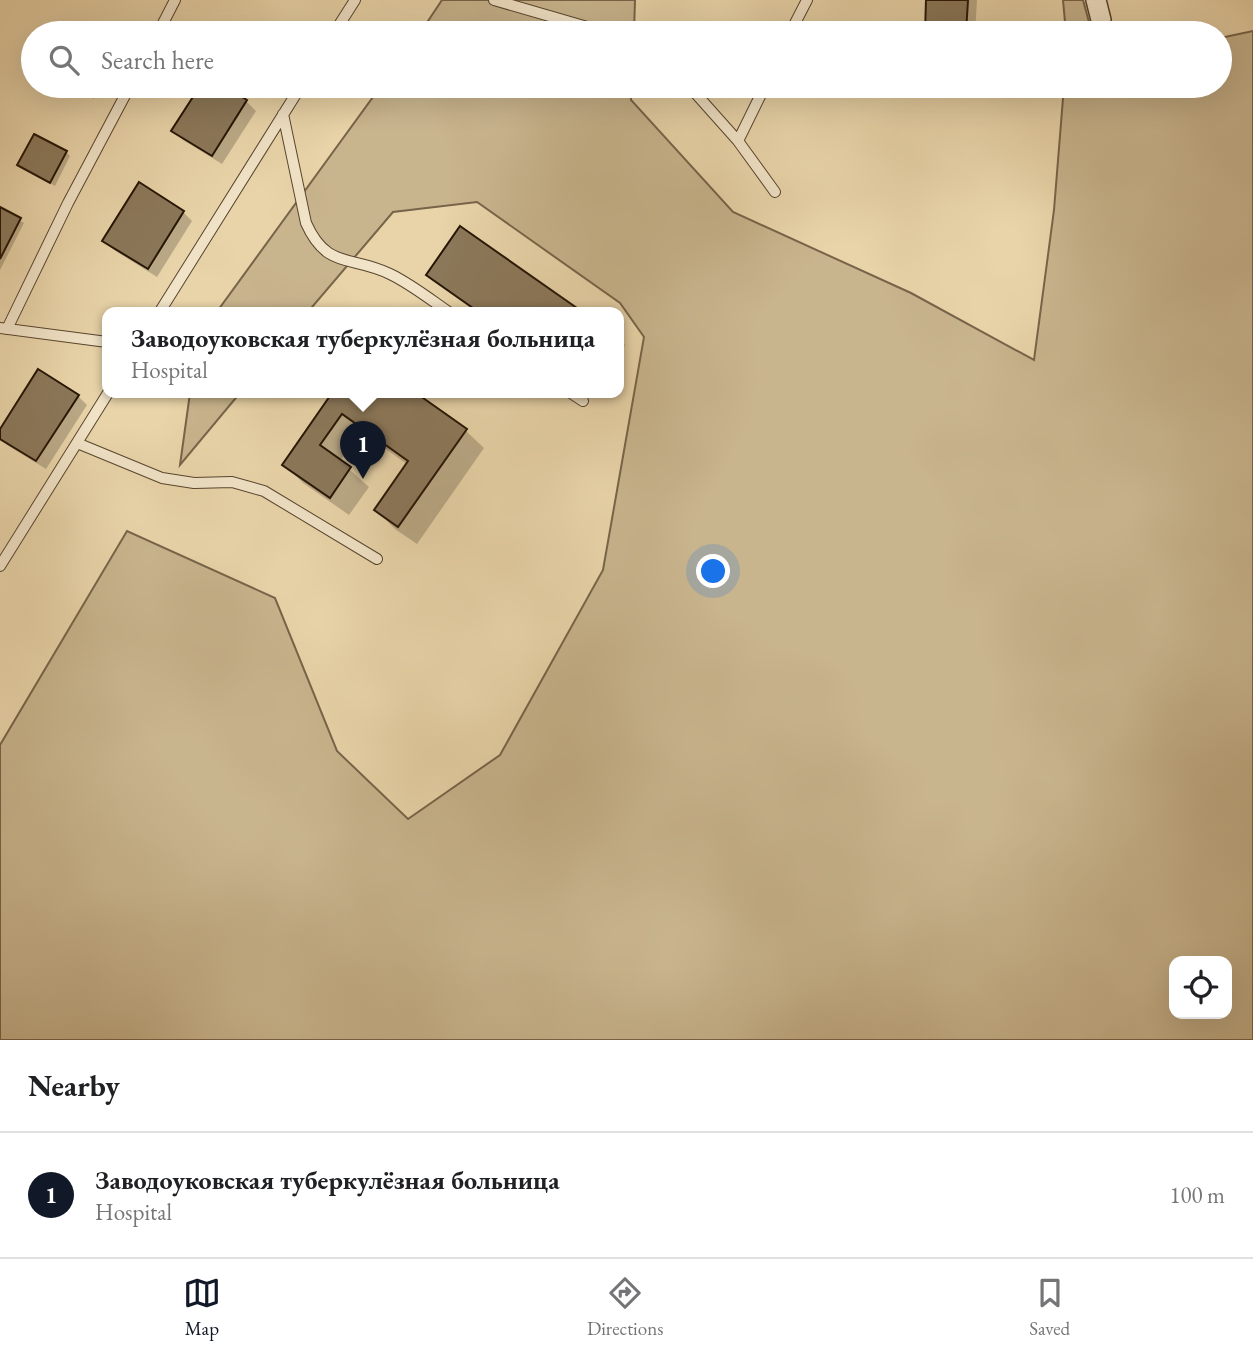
<!DOCTYPE html>
<meta charset="utf-8">
<style>
body{margin:0;font-family:"EB Garamond",serif;background:#f2f2f2;color:#202124}
.controls{position:absolute;right:21px;bottom:21px;display:grid;overflow:hidden;border-radius:14px;box-shadow:0 7px 28px #0002}
.controls button{width:63px;height:63px;display:grid;place-items:center;padding:0;border:0;border-bottom:2px solid #e0e0e0;background:#fff;color:#202124;font:35px sans-serif}
.you{position:absolute;left:714px;top:572px;width:24px;height:24px;margin:-18px;border:5px solid #fff;border-radius:50%;background:#1a73e8;box-shadow:0 0 0 10px #1a73e833}
.badge{display:grid;place-items:center;width:46px;height:46px;border-radius:50%;background:#111827;color:#fff;font-size:23px;font-weight:700}
.pin{position:absolute;translate:-50% -58px;filter:drop-shadow(0 2px 4px #0008)}
.pin::after{content:'';position:absolute;top:37px;width:24px;height:21px;background:inherit;clip-path:polygon(0 0,100% 0,50% 100%)}
.popup{position:absolute;left:102px;top:307px;width:522px;height:91px;box-sizing:border-box;display:grid;place-content:center;border-radius:14px;background:#fff;filter:drop-shadow(0 2px 5px #0005);font-size:23px;white-space:nowrap;color:#757577}
.popup b{font-size:26px;color:#202124}
.popup::after{content:'';position:absolute;left:50%;top:100%;margin-left:-14px;border:14px solid transparent;border-top-color:#fff}
.list{margin:0;padding:0;list-style:none}
h2{display:flex;justify-content:space-between;align-items:center;height:91px;margin:0;padding:0 28px;font-size:30px}
h2 small{font-size:23px;font-weight:400;color:#757577}
.list li{display:grid;grid-template-columns:46px 1fr auto;gap:21px;align-items:center;box-sizing:border-box;height:126px;padding:0 28px;border-top:2px solid #e0e0e0}
.list b{display:block;font-size:26px;white-space:nowrap}
.list p{margin:0;font-size:23px;white-space:nowrap;color:#757577}
.list em{font-size:23px;font-style:normal;color:#757577}
.icon{flex:none;width:38px;height:38px;fill:none;stroke:currentColor;stroke-width:2;stroke-linecap:round;stroke-linejoin:round}
.map{position:relative;flex:none;width:1253px;height:1040px;overflow:hidden}
.search{position:absolute;background:#fff;box-shadow:0 7px 28px #0002;left:21px;right:21px;top:21px;height:77px;display:flex;align-items:center;gap:18px;box-sizing:border-box;padding:0 24px;border-radius:38px;color:#757577;font-size:26px}
.sheet{height:217px;background:#fff}
nav{display:flex;justify-content:space-around;align-items:center;box-sizing:border-box;height:98px;border-top:2px solid #e0e0e0;background:#fff;font-size:19px;color:#757577}
nav a{display:grid;justify-items:center;gap:4px}
nav .on{color:#111827}
.map>svg:first-child{display:block}
</style>
<div class="map">
<svg width="1253" height="1040" viewBox="0 0 1253 1040">
<rect width="100%" height="100%" fill="#e9d4a9"/>
<filter id="stains"><feTurbulence type="fractalNoise" baseFrequency=".00286" numOctaves="4"/><feColorMatrix values="0 0 0 0 .2 0 0 0 0 .09 0 0 0 0 .02 0 0 0 .5 -.17"/></filter>
<radialGradient id="worn" r=".72"><stop offset=".6" stop-color="#630" stop-opacity="0"/><stop offset="1" stop-color="#630" stop-opacity=".3"/></radialGradient>
<path fill="#c8b48d" stroke="#776449" stroke-width="2" fill-rule="evenodd" d="M442 0H635L634 33H420Z
M1063 0H1083L1092 33H1066Z
M1253 31V1040H0V745L127 531 275 598 337 751 408 819 500 755 603 570 644 337 620 303 477 202 393 212 307 313H216L381 86H632L631 100 733 212 911 293 1034 360 1054 210 1064 86H1220V38ZM1174 961H1227V1014H1174Z
M190 393H240L180 465Z"/>
<path fill="#0003" d="M928 0H977L975 33H927Z
M70 86H101L94 99Z
M202 86H221L246 101 256 111 222 164 183 140 174 131Z
M66 152 70 156 55 186 20 165Z
M0 209 24 223 0 270Z
M183 212 192 221 157 277 114 250 104 241Z
M618 339 625 345 618 355Z
M335 393 465 430 484 448 417 544 395 529 376 510 408 465 361 431 340 461 369 487 349 515 303 483 284 464Z
M78 396 87 405 46 469 7 445 0 438V432Z"/>
<path fill="#8b785a" stroke="#261505" stroke-width="2" d="M926 0H968L966 33H925Z
M89 24 107 33H84Z
M71 86H95L90 96Z
M200 86H224L247 100 212 156 171 131Z
M34 134 67 151 50 183 17 165Z
M139 182 184 211 148 269 102 241Z
M0 207 21 218 0 259Z
M460 226 584 313H480L426 275Z
M38 369 79 395 36 461 0 439V429Z
M332 393H416L467 429 398 527 374 510 408 461 342 414 320 445 351 467 330 498 282 465Z"/>
<g fill="none" stroke-linecap="round" stroke-linejoin="round">
<defs>
<path id="service" d="M494 0 608 33
M158 33 175 0
M334 33 355 0
M790 33 807 0
M689 86 738 141 775 192
M283 114 306 223C327 270 351 255 390 274 411 284 431 300 450 313
M738 141 765 86
M159 313 301 86
M0 328 107 342
M7 329 68 203 130 86
M571 393 583 401
M77 443 162 478 194 483 232 482 264 491 377 559
M0 566 108 393"/>
<path id="minor" d="M1096 0 1101 20"/>
</defs>
<use href="#service" stroke="#57452e" stroke-width="12"/>
<use href="#minor" stroke="#57452e" stroke-width="22"/>
<use href="#service" stroke="#f1e3c7" stroke-width="10"/>
<use href="#minor" stroke="#f1e3c7" stroke-width="19"/>
</g>
<rect width="100%" height="100%" filter="url(#stains)"/>
<rect width="100%" height="100%" fill="url(#worn)"/>
</svg>
<div class="controls">
<button><svg class="icon" aria-label="locate" viewBox="0 0 24 24"><circle cx="12" cy="12" r="6"/><path d="M12 2v4M12 18v4M2 12h4M18 12h4"/></svg></button>
</div>
<div class="you"></div>
<div class="pin badge" style="left:363px;top:479px">1</div>
<div class="popup"><b>Заводоуковская туберкулёзная больница</b>Hospital</div>
<div class="search"><svg class="icon" aria-label="search" viewBox="0 0 24 24"><circle cx="10" cy="10" r="6"/><path d="M15 15l6 6"/></svg>Search here</div>
</div>
<section class="sheet">
<h2>Nearby<small></small></h2>
<ul class="list">
<li><span class="badge">1</span><div><b>Заводоуковская туберкулёзная больница</b><p>Hospital</p></div><em>100 m</em></li>
</ul>
</section>
<nav>
<a class="on"><svg class="icon" aria-label="map" viewBox="0 0 24 24"><path d="M3 6l6-2 6 2 6-2v14l-6 2-6-2-6 2zM9 4v14M15 6v14"/></svg>Map</a>
<a><svg class="icon" aria-label="directions" viewBox="0 0 24 24"><path d="M12 3l9 9-9 9-9-9zM9 14v-3h6M13 9l2 2-2 2"/></svg>Directions</a>
<a><svg class="icon" aria-label="saved" viewBox="0 0 24 24"><path d="M7 4h10v16l-5-4-5 4z"/></svg>Saved</a>
</nav>
